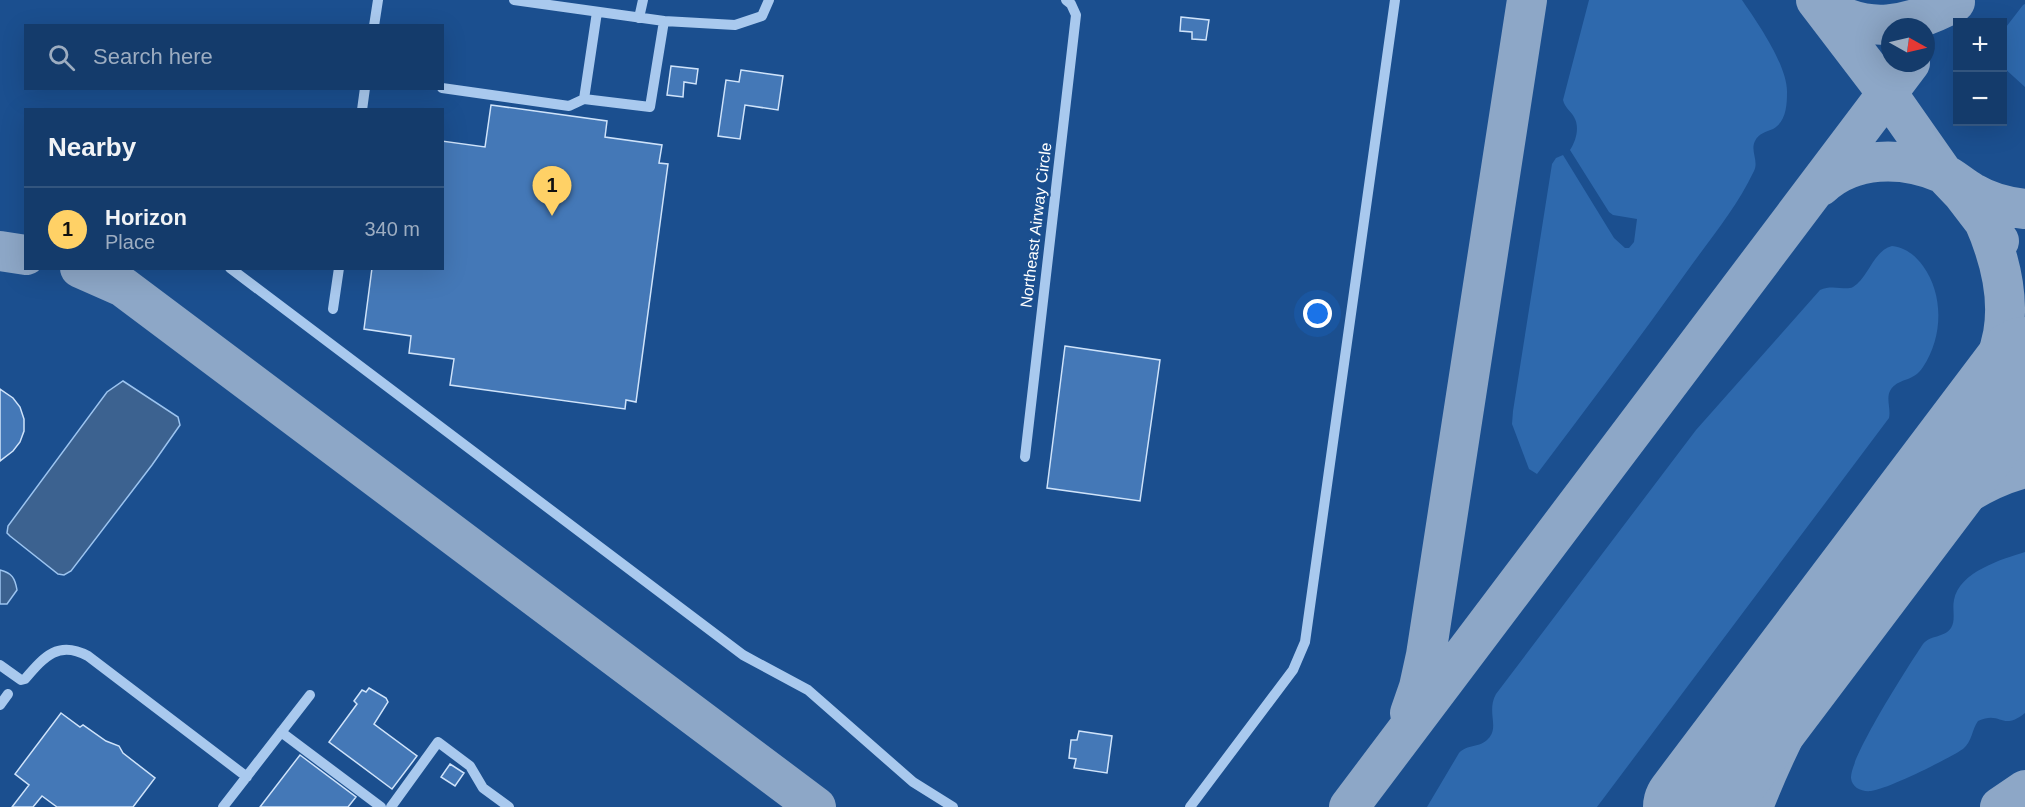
<!DOCTYPE html>
<meta charset="utf-8">
<style>
body{margin:0;font-family:Helvetica,sans-serif;background:#1d4271;color:#f1f3f6}
.controls{position:absolute;right:18px;top:18px;display:grid;overflow:hidden;border-radius:0px;box-shadow:0 6px 24px #0002}
.controls button{width:54px;height:54px;display:grid;place-items:center;padding:0;border:0;border-bottom:2px solid #33557e;background:#143b6b;color:#f1f3f6;font:30px sans-serif}
.compass{position:absolute;left:1881px;top:18px;width:54px;height:54px;border-radius:50%;background:#143b6b;box-shadow:0 6px 24px #0002;rotate:98deg}
.you{position:absolute;left:1318px;top:314px;width:21px;height:21px;margin:-15px;border:4px solid #fff;border-radius:50%;background:#1a73e8;box-shadow:0 0 0 9px #1a73e833}
.badge{display:grid;place-items:center;width:39px;height:39px;border-radius:50%;background:#ffd166;color:#111;font-size:20px;font-weight:700}
.pin{position:absolute;translate:-50% -50px;filter:drop-shadow(0 2px 3px #0008)}
.pin::after{content:'';position:absolute;top:32px;width:21px;height:18px;background:inherit;clip-path:polygon(0 0,100% 0,50% 100%)}
.list{margin:0;padding:0;list-style:none}
h2{display:flex;justify-content:space-between;align-items:center;height:78px;margin:0;padding:0 24px;font-size:26px}
h2 small{font-size:20px;font-weight:400;color:#9dadc1}
.list li{display:grid;grid-template-columns:39px 1fr auto;gap:18px;align-items:center;box-sizing:border-box;height:84px;padding:0 24px;border-top:2px solid #33557e}
.list b{display:block;font-size:22px;white-space:nowrap}
.list p{margin:0;font-size:20px;white-space:nowrap;color:#9dadc1}
.list em{font-size:20px;font-style:normal;color:#9dadc1}
.icon{flex:none;width:33px;height:33px;fill:none;stroke:currentColor;stroke-width:2;stroke-linecap:round;stroke-linejoin:round}
.map{position:relative;flex:none;width:2025px;height:807px;overflow:hidden}
.search{position:absolute;background:#143b6b;box-shadow:0 6px 24px #0002;left:24px;top:24px;width:420px;height:66px;display:flex;align-items:center;gap:15px;box-sizing:border-box;padding:0 21px;border-radius:0px;color:#9dadc1;font-size:22px}
.panel{position:absolute;background:#143b6b;box-shadow:0 6px 24px #0002;left:24px;top:108px;width:420px;height:162px;border-radius:0px}
.map>svg:first-child{display:block}
</style>
<div class="map">
<svg width="2025" height="807" viewBox="0 0 2025 807">
<rect width="100%" height="100%" fill="#1b4f8f"/>
<path fill="#2e69ad" d="M1589 0H1742C1757 22 1788 66 1787 93 1787 105 1786 122 1773 129 1766 132 1759 133 1755 141 1750 151 1759 161 1754 171 1737 207 1711 238 1688 270 1639 339 1588 406 1537 474L1529 469 1512 424 1513 411 1552 164 1556 158 1563 155 1614 238 1625 248H1629L1634 242 1637 219 1613 215 1609 212 1570 150C1576 141 1580 127 1574 117 1570 110 1565 108 1563 100Z
M2025 4V87L2003 67V31L2023 5Z
M1892 246C1906 248 1915 255 1923 266 1944 295 1943 337 1923 367 1913 383 1898 377 1890 391 1886 399 1891 409 1889 418L1597 807H1427L1459 753C1467 744 1480 748 1488 739 1500 727 1486 712 1496 694L1696 430 1820 290C1833 284 1845 291 1853 287 1869 277 1873 251 1892 246Z
M2025 552V713C2001 732 2002 710 1978 721 1972 729 1972 742 1963 749 1948 759 1888 789 1871 791 1862 792 1852 788 1851 778 1850 757 1909 665 1923 644 1930 635 1944 638 1951 628 1956 620 1952 609 1954 600 1959 572 2002 559 2025 552Z"/>
<path fill="#3c6290" stroke="#9cc4f0" stroke-width="1.5" d="M123 381 178 417 180 425 152 465 71 571 64 575 58 574 10 536 7 533 8 526 107 392Z
M0 570C12 573 15 578 17 590L7 604H0Z"/>
<g fill="none" stroke-linecap="round" stroke-linejoin="round">
<path stroke="#8da7c7" stroke-width="40" d="M1816 0 1887 93 1943 173 1963 194 1999 241
M1821 4C1865 37 1910 26 1955 2
M1821 186C1853 156 1902 156 1942 173 1953 178 1962 187 1973 193 1988 202 2007 207 2025 209
M0 251 26 255
M80 268 123 287 816 807
M1914 535C1945 505 1982 479 2025 468
M1410 713 1419 687 1426 655 1527 0
M1349 807 1910 63
M1753 807C1791 708 1847 621 1903 531 1943 467 1988 411 2003 334 2010 294 1999 255 1983 219
M2000 807 2025 790"/>
<path stroke="#8da7c7" stroke-width="100" d="M1693 807 2025 367"/>
</g>
<path fill="#4478b7" stroke="#cfe3fa" stroke-width="1.5" d="M1181 17 1209 20 1206 40 1192 39V32L1180 31Z
M671 66 698 69 696 84 684 82 683 97 667 95Z
M741 70 783 76 778 110 745 105 740 139 718 136 726 80 739 82Z
M491 105 607 121 605 137 662 145 659 163 668 164 636 402 626 400 625 409 450 385 454 359 409 353 411 336 364 329 372 268H442V141L485 147Z
M1065 346 1160 360 1140 501 1047 488Z
M0 389 13 398 20 407 24 419V431L20 442 13 451 0 461Z
M369 688 386 698 388 702 374 724 417 756 392 789 329 742 357 704 354 701 362 690 366 692Z
M61 713 80 727 83 725 106 741 119 746 123 753 155 778 133 807H57L42 796 33 807H12L29 785 15 774Z
M1079 731 1112 736 1107 773 1074 768 1076 759 1069 758 1071 740H1077Z
M300 755 356 797 348 807H260Z
M450 764 464 773 455 786 441 777Z"/>
<g fill="none" stroke-linecap="round" stroke-linejoin="round">
<path stroke="#a9c9ee" stroke-width="10" d="M514 0 664 21 735 25 762 16 769 0
M639 18 643 0
M374 26 378 0
M442 88 569 106 584 99 650 107 664 21
M584 99 597 12
M362 110 365 88
M230 268 743 655 808 690 913 782 953 807
M333 309 339 268
M1025 457 1076 15 1071 4 1066 0
M0 665 21 680 25 679C44 657 58 640 88 656L247 777
M0 705 8 694
M281 732 381 807
M223 807 310 695
M391 807 438 742 470 766 483 788 509 807
M1190 807 1293 670 1305 642 1395 0"/>
</g>
<g text-anchor="middle" dominant-baseline="central" stroke-width="4.5" stroke-linejoin="round" paint-order="stroke">
<g font-size="16" fill="#fff" stroke="#1b4f8f">
<text transform="translate(1036 225) rotate(-83)">Northeast Airway Circle</text>
</g>
</g>
</svg>
<div class="controls">
<button>+</button>
<button>−</button>
</div>
<svg class="compass" viewBox="-18 -18 36 36"><path d="M0-13l5 13h-10z" fill="#e53935"/><path d="M0 13l5-13h-10z" fill="#9dadc1"/></svg>
<div class="you"></div>
<div class="pin badge" style="left:552px;top:216px">1</div>
<div class="search"><svg class="icon" aria-label="search" viewBox="0 0 24 24"><circle cx="10" cy="10" r="6"/><path d="M15 15l6 6"/></svg>Search here</div>
<section class="panel">
<h2>Nearby<small></small></h2>
<ul class="list">
<li><span class="badge">1</span><div><b>Horizon</b><p>Place</p></div><em>340 m</em></li>
</ul>
</section>
</div>
